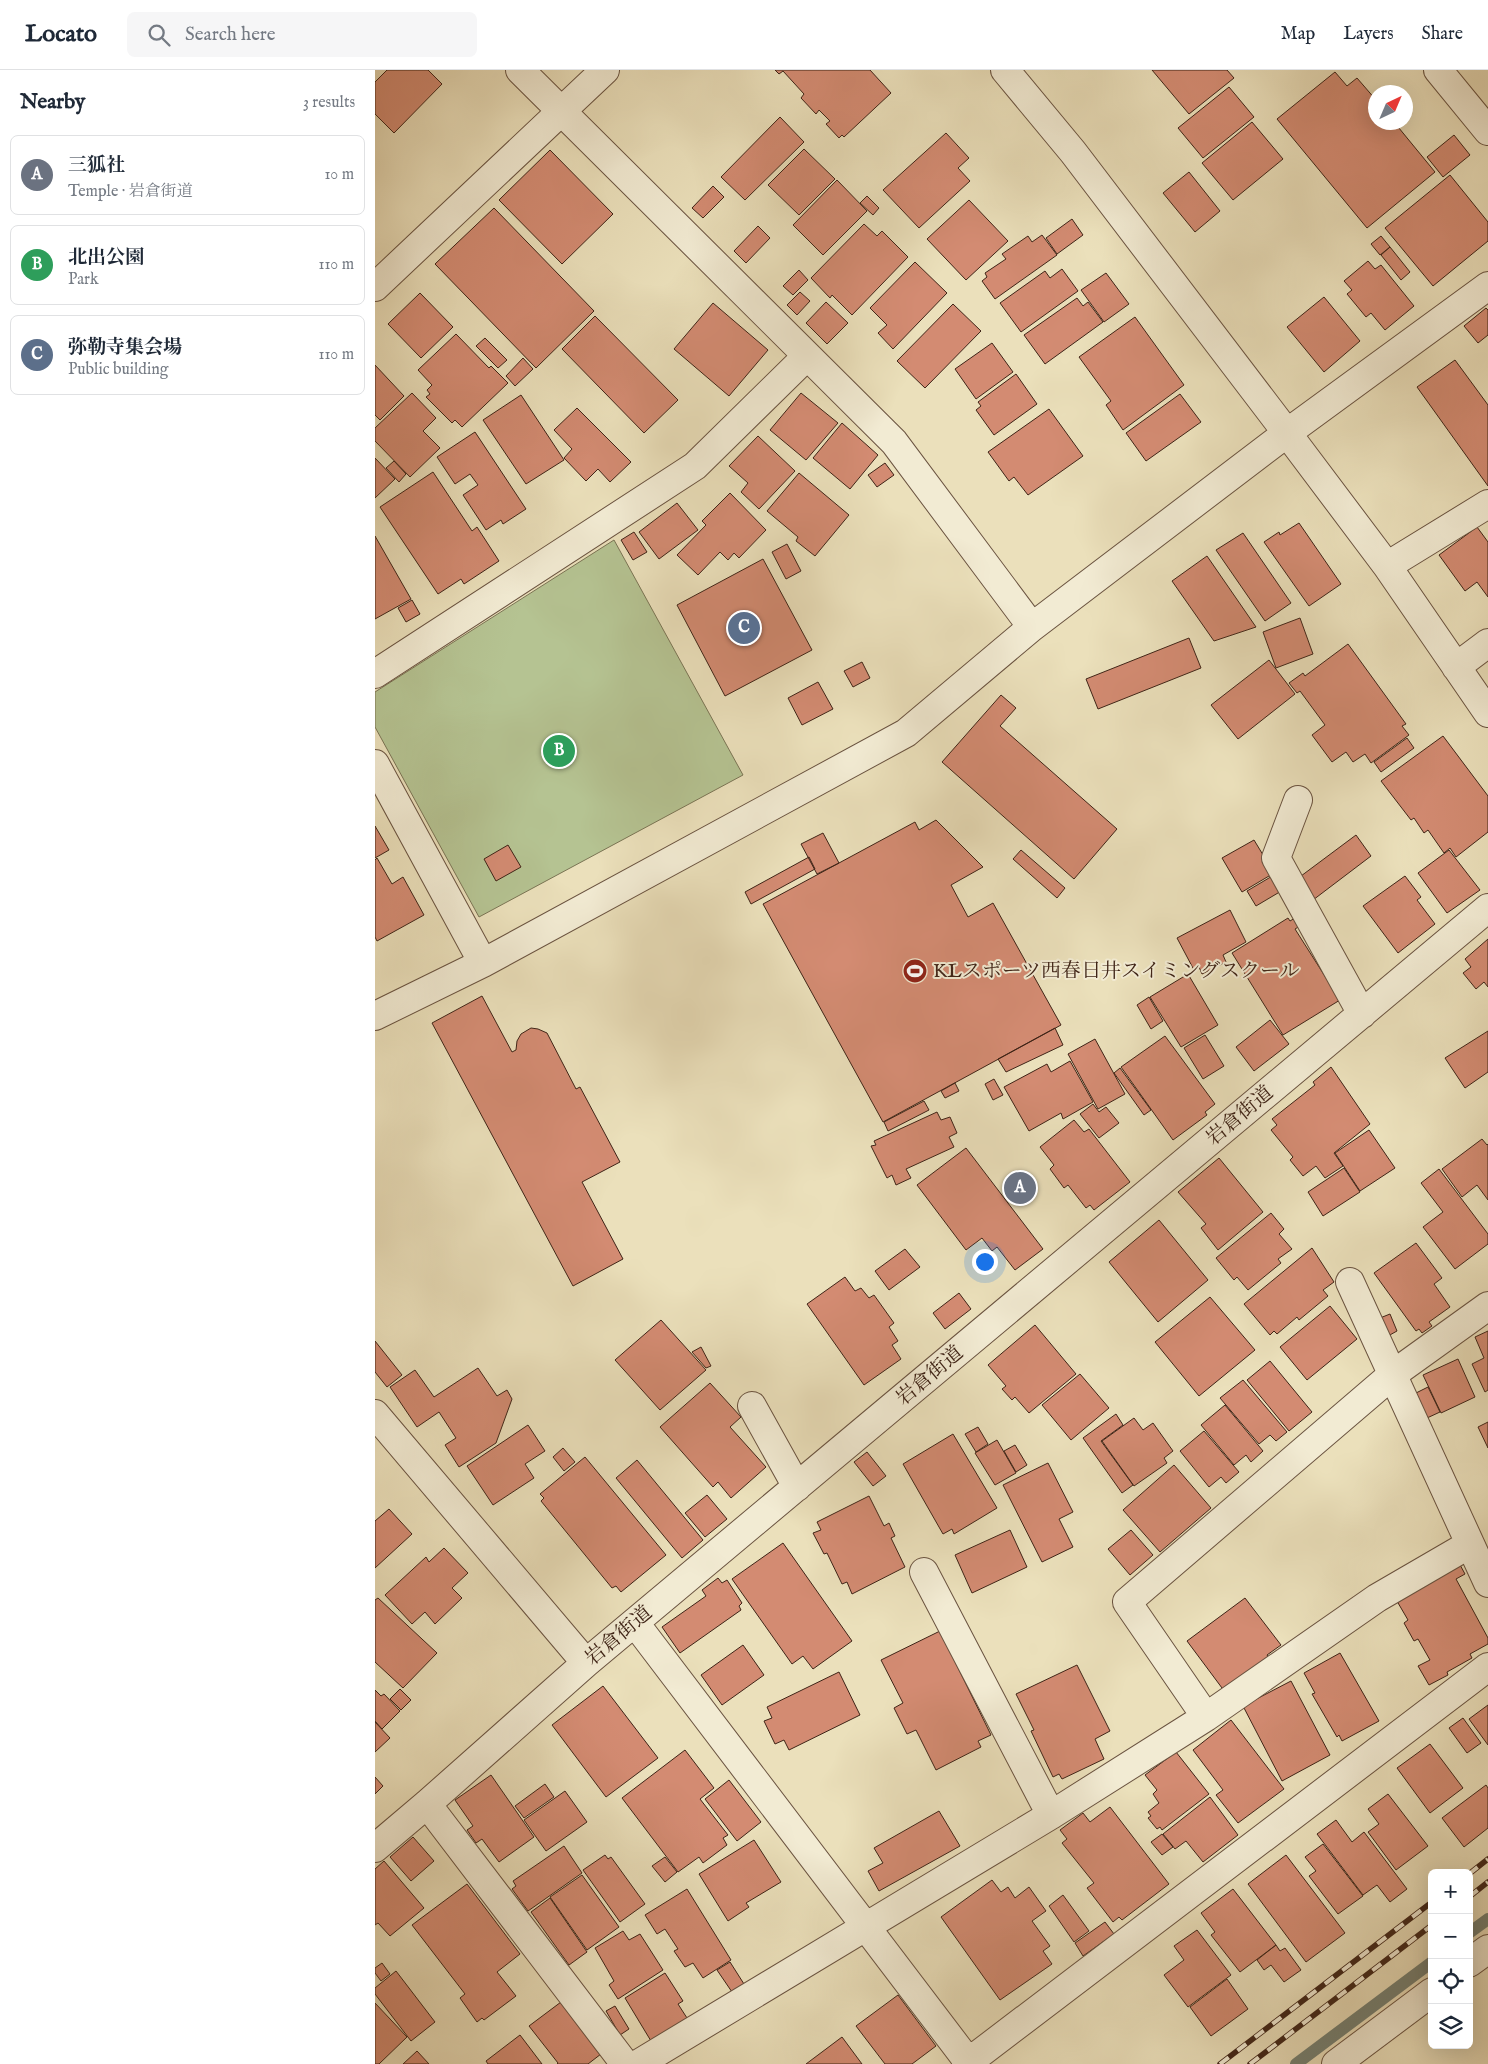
<!DOCTYPE html>
<meta charset="utf-8">
<style>
body{margin:0;font-family:"IM FELL English","Noto Serif JP",serif;background:#f6f6f7;color:#1f2937}
.controls{position:absolute;right:15px;bottom:15px;display:grid;overflow:hidden;border-radius:8px;box-shadow:0 5px 20px #0002}
.controls button{width:45px;height:45px;display:grid;place-items:center;padding:0;border:0;border-bottom:1px solid #e0e1e3;background:#fff;color:#1f2937;font:25px sans-serif}
.compass{position:absolute;left:993px;top:15px;width:45px;height:45px;border-radius:50%;background:#fff;box-shadow:0 5px 20px #0002;rotate:44deg}
.you{position:absolute;left:609px;top:1191px;width:18px;height:18px;margin:-12px;border:4px solid #fff;border-radius:50%;background:#1a73e8;box-shadow:0 0 0 8px #1a73e833}
.badge{display:grid;place-items:center;width:32px;height:32px;border-radius:50%;background:#7c3aed;color:#fff;font-size:16px;font-weight:700}
.pin{position:absolute;translate:-50% -50%;border:2px solid #fff;box-shadow:0 1px 5px #0006}
.list{margin:0;padding:0;list-style:none}
h2{display:flex;justify-content:space-between;align-items:center;height:65px;margin:0;padding:0 20px;font-size:21px}
h2 small{font-size:16px;font-weight:400;color:#747a83}
.list li{display:grid;grid-template-columns:32px 1fr auto;gap:15px;align-items:center;box-sizing:border-box;height:80px;margin:0 10px 10px;padding:0 10px;border:1px solid #e0e1e3;border-radius:8px}
.list b{display:block;font-size:19px;white-space:nowrap}
.list p{margin:0;font-size:16px;white-space:nowrap;color:#747a83}
.list em{font-size:16px;font-style:normal;color:#747a83}
.icon{flex:none;width:28px;height:28px;fill:none;stroke:currentColor;stroke-width:2;stroke-linecap:round;stroke-linejoin:round}
.map{position:relative;flex:none;width:1113px;height:1994px;overflow:hidden}
header{display:flex;align-items:center;gap:30px;box-sizing:border-box;height:70px;padding:0 25px;background:#fff;border-bottom:1px solid #e0e1e3}
header strong{font-size:24px}
nav{display:flex;gap:28px;margin-inline-start:auto;font-size:18px}
.search{width:350px;height:45px;background:#f6f6f7;display:flex;align-items:center;gap:12px;box-sizing:border-box;padding:0 18px;border-radius:8px;color:#747a83;font-size:19px}
main{display:flex}
aside{flex:1;background:#fff}
.map>svg:first-child{display:block}
</style>
<header>
<strong>Locato</strong>
<div class="search"><svg class="icon" aria-label="search" viewBox="0 0 24 24"><circle cx="10" cy="10" r="6"/><path d="M15 15l6 6"/></svg>Search here</div>
<nav><a>Map</a><a>Layers</a><a>Share</a></nav>
</header>
<main>
<aside>
<h2>Nearby<small>3 results</small></h2>
<ul class="list">
<li><span class="badge" style="background:#6b7280">A</span><div><b>三狐社</b><p>Temple · 岩倉街道</p></div><em>10 m</em></li>
<li><span class="badge" style="background:#2e9e5b">B</span><div><b>北出公園</b><p>Park</p></div><em>110 m</em></li>
<li><span class="badge" style="background:#5c6f8a">C</span><div><b>弥勒寺集会場</b><p>Public building</p></div><em>110 m</em></li>
</ul>
</aside>
<div class="map">
<svg width="1113" height="1994" viewBox="0 0 1113 1994">
<rect width="100%" height="100%" fill="#ebe0bb"/>
<filter id="stains"><feTurbulence type="fractalNoise" baseFrequency=".004" numOctaves="4"/><feColorMatrix values="0 0 0 0 .2 0 0 0 0 .09 0 0 0 0 .02 0 0 0 .5 -.17"/></filter>
<radialGradient id="worn" r=".72"><stop offset=".6" stop-color="#630" stop-opacity="0"/><stop offset="1" stop-color="#630" stop-opacity=".3"/></radialGradient>
<path fill="#b5c392" stroke="#7a7454" d="M239 470 368 705 104 847 0 657V622Z"/>
<g fill="none" stroke-linecap="round" stroke-linejoin="round">
<path stroke="#748073" stroke-width="12" d="M1094 1863 1113 1849
M921 1994 1057 1892"/>
</g>
<path fill="#d38b72" stroke="#3f2417" d="M12 0H53L67 14 19 63 0 44V12Z
M400 0H495L516 23 469 67 467 65 464 68 451 54 455 51 444 40 441 44 426 28 429 24 408 1 404 4Z
M777 0H852L859 8 814 44Z
M960 2 972 16 982 8 1001 30V52H1019L1060 102 992 158 902 49Z
M854 17 879 47 828 88 803 58Z
M405 47 429 72 370 130 346 107Z
M877 52 908 89 858 130 827 93Z
M571 63 594 88 583 98 595 111 544 158 508 120Z
M1079 65 1095 85 1068 107 1052 87Z
M429 79 460 109 424 145 393 115Z
M175 80 238 144 187 194 124 130Z
M814 102 845 141 820 162 788 123Z
M1075 105 1113 152V171L1058 216 1010 158Z
M462 110 492 141 448 185 418 155Z
M338 116 349 127 328 148 317 138Z
M492 126 504 138 498 145 485 133Z
M594 130 633 171 591 210 552 169Z
M119 138 219 241 161 298 60 194Z
M697 149 708 165 682 184 671 168Z
M489 154 502 166 507 161 533 187 477 245 457 225 455 228 436 208Z
M383 156 395 168 371 193 359 181Z
M667 165 682 185 620 229 607 211 612 207 610 203 631 189 627 184 653 166 657 172Z
M1006 166 1015 177 1005 185 996 174Z
M1015 177 1035 202 1026 210 1006 185Z
M993 191 1000 199 1006 195 1039 236 1010 260 996 243 991 247 972 224 977 220 969 211Z
M540 192 572 223 518 279 503 263 512 255 495 238Z
M687 199 703 221 646 262 625 233 670 201 675 208Z
M424 200 433 210 418 225 408 216Z
M731 203 754 234 729 252 706 220Z
M425 222 435 231 422 245 412 235Z
M45 223 78 257 46 288 13 254Z
M949 227 985 271 949 302 912 257Z
M702 228 708 236 713 232 728 252 670 294 649 265Z
M451 232 473 253 452 274 431 253Z
M338 233 393 280 354 326 299 279Z
M578 234 606 261 550 318 522 291Z
M1111 238 1113 240V265L1103 273 1089 256Z
M220 246 303 330 269 363 187 279Z
M760 247 809 315 748 360 731 335 736 331 704 287Z
M81 264 114 298 116 296 133 313 87 357 80 350 77 353 51 327 55 324 52 320 57 315 43 300Z
M110 268 132 290 123 298 101 276Z
M617 273 638 302 601 329 580 299Z
M148 288 158 299 140 316 131 306Z
M1080 290 1113 335V416L1042 317Z
M0 295 29 326 5 350 0 345Z
M641 304 662 334 619 365 601 340 606 336 603 332Z
M37 323 61 348 48 361 65 378 35 407 0 371V358Z
M426 323 463 353 431 390 395 360Z
M805 324 826 352 771 391 751 363Z
M146 325 189 390 151 414 108 350Z
M202 338 256 392 235 412 223 399 211 411 189 388 197 379 179 360Z
M674 339 708 386 653 425 639 407 634 411 613 382Z
M467 353 503 385 475 419 438 388Z
M100 362 151 439 128 454 126 450 111 460 88 425 103 415 95 404 80 414 62 387Z
M383 366 420 401 384 439 366 422 373 413 354 396Z
M0 388 20 409 0 428Z
M19 391 31 404 24 412 11 398Z
M510 393 519 405 502 417 493 405Z
M58 402 97 461 102 457 124 491 89 514 86 509 63 524 5 437Z
M424 403 474 445 440 486 421 471 423 467 392 441Z
M355 423 391 460 364 488 359 483 353 490 345 482 323 505 302 485 331 455 327 451Z
M302 433 323 460 284 489 264 462Z
M924 453 966 514 934 536 889 472 904 462 905 465Z
M1102 457 1113 472V527L1102 512 1090 521 1064 485Z
M259 462 272 482 258 490 246 470Z
M868 463 916 533 890 551 841 480Z
M0 466 36 529 0 549Z
M412 474 426 501 411 509 397 482Z
M832 486 881 557 839 571 797 511Z
M388 489 437 580 350 626 302 535Z
M37 530 45 544 31 552 23 538Z
M925 548 938 584 901 598 888 562Z
M814 568 826 598 723 639 711 609Z
M973 574 1031 654 1027 656 1034 665 996 693 990 684 978 692 971 682 957 692 937 665 950 655 925 621 922 623 914 613 928 603 930 606Z
M894 590 920 624 863 669 836 635Z
M487 592 495 608 478 617 469 601Z
M443 612 458 639 427 655 413 628Z
M626 625 641 638 625 656 742 759 699 809 567 692Z
M1068 666 1113 726V762L1081 787 1075 778 1069 783 1053 760 1049 763 1039 748 1036 750 1006 711Z
M1032 668 1039 678 1006 702 999 692Z
M561 750 608 797 576 815 593 847 618 833 686 955 508 1052 388 834 540 752 544 760Z
M0 756 14 780 0 788Z
M448 763 464 793 442 804 426 774Z
M981 765 996 786 938 830 922 809Z
M879 770 899 803 867 822 847 788Z
M133 775 146 797 121 811 109 789Z
M646 780 690 818 682 828 638 789Z
M1074 780 1105 820 1072 843 1043 803Z
M434 787 440 799 376 834 370 822Z
M2 788 17 814 28 807 49 845 2 871 0 867V790Z
M899 805 908 820 881 836 872 821Z
M1030 806 1046 827 1042 830 1060 854 1023 883 988 836Z
M855 840 871 872 848 885 851 892 827 904 824 897 819 900 802 868Z
M913 848 915 851 920 848 925 856 920 859 965 930 908 965 857 883Z
M1113 869V917L1109 912 1101 919 1088 903 1096 897 1090 889Z
M813 904 843 955 806 977 775 927Z
M107 926 137 982 141 980 142 971 146 964 156 958 163 959 172 963 201 1019 205 1017 245 1092 207 1112 248 1189 198 1216 57 953Z
M774 927 788 951 776 959 762 935Z
M895 950 914 974 879 1001 861 977Z
M680 958 688 975 631 1002 623 989Z
M1113 961V1002L1090 1018 1070 988Z
M830 965 849 996 828 1009 809 978Z
M790 966 840 1034 830 1042 832 1045 798 1070 746 997Z
M720 969 750 1024 723 1039 693 984Z
M695 991 718 1032 688 1049 686 1043 654 1061 629 1017 672 994 676 1002Z
M956 997 995 1054 959 1083 968 1096 950 1108 941 1096 928 1106 915 1090 918 1087 896 1060 902 1055 897 1049 940 1015 938 1012Z
M745 998 776 1040 769 1045 739 1003Z
M619 1009 628 1025 618 1030 610 1014Z
M580 1013 584 1021 570 1028 566 1021Z
M549 1031 554 1040 513 1061 509 1052Z
M718 1034 724 1042 731 1037 744 1053 724 1068 705 1044Z
M562 1042 566 1050 575 1047 582 1063 574 1067 579 1077 531 1099 536 1108 521 1115 517 1105 512 1108 496 1076 501 1075 499 1071Z
M699 1050 709 1062 714 1059 755 1112 719 1140 715 1135 711 1138 693 1115 689 1118 675 1099 679 1095 665 1077Z
M994 1060 1020 1098 985 1121 960 1083Z
M1107 1069 1112 1075 1113 1074V1130L1102 1115 1087 1127 1067 1099Z
M591 1078 668 1179 640 1200 622 1177 617 1181 607 1168 591 1180 542 1115Z
M844 1088 888 1142 843 1180 826 1158 831 1154 803 1122Z
M969 1098 985 1122 948 1146 933 1122Z
M1064 1099 1113 1164V1174L1080 1199 1048 1157 1068 1142 1046 1113Z
M646 1108 655 1121 645 1128 636 1115Z
M896 1143 909 1159 904 1164 917 1179 903 1189 906 1193 873 1220 862 1207 859 1210 841 1188Z
M784 1150 833 1210 783 1252 734 1192Z
M1041 1173 1067 1208 1059 1214 1075 1237 1054 1252 1057 1256 1047 1263 1044 1259 1041 1261 999 1203Z
M937 1178 959 1212 948 1220 953 1226 924 1250 922 1247 902 1264 899 1261 895 1265 869 1234Z
M530 1179 545 1197 514 1220 500 1201Z
M470 1207 480 1221 486 1218 494 1228 499 1225 519 1253 514 1257 523 1271 517 1275 526 1289 489 1315 432 1234Z
M584 1223 596 1239 570 1259 558 1243Z
M835 1227 880 1280 824 1326 780 1272Z
M955 1236 982 1269 932 1310 905 1277Z
M1015 1244 1022 1261 1013 1266 1005 1248Z
M286 1250 331 1300 285 1340 240 1290Z
M660 1255 701 1304 654 1343 640 1327 637 1330 627 1319 631 1316 613 1295Z
M1113 1261V1320L1110 1322 1097 1294 1109 1288 1100 1267Z
M0 1271 27 1305 12 1317 0 1302Z
M326 1277 336 1296 331 1298 317 1282Z
M1083 1289 1100 1327 1066 1343 1048 1305Z
M895 1291 937 1342 914 1361 872 1310Z
M103 1298 122 1326 132 1320 137 1329 121 1373 84 1397 70 1375 81 1368 64 1342 42 1357 15 1317 40 1300 59 1327Z
M705 1304 734 1338 696 1370 667 1335Z
M868 1310 912 1362 901 1371 895 1365 884 1374 845 1328Z
M335 1313 366 1347 355 1357 391 1397 356 1428 343 1412 338 1417 285 1357Z
M1053 1317 1065 1342 1052 1348 1041 1323Z
M850 1335 888 1381 876 1392 871 1385 859 1395 826 1355Z
M741 1344 748 1355 726 1371 758 1415 747 1423 708 1368Z
M759 1348 768 1360 778 1353 798 1381 789 1388 792 1393 759 1416 727 1371Z
M1113 1352V1378L1103 1357Z
M153 1355 170 1381 150 1394 159 1408 118 1435 92 1396Z
M603 1357 613 1374 601 1382 590 1364Z
M829 1361 864 1402 851 1413 846 1407 834 1417 805 1381Z
M578 1364 622 1438 579 1464 577 1459 568 1464 528 1394Z
M622 1370 641 1403 620 1415 600 1383Z
M640 1375 652 1395 641 1402 629 1381Z
M188 1378 200 1392 189 1401 178 1387Z
M492 1382 511 1406 498 1416 479 1392Z
M210 1387 291 1485 246 1522 241 1516 237 1518 166 1431 169 1428 165 1424Z
M262 1390 328 1470 307 1488 241 1408Z
M673 1393 698 1442 684 1449 698 1477 667 1492 628 1415Z
M799 1395 836 1438 785 1482 748 1440Z
M332 1425 352 1449 330 1467 310 1443Z
M494 1426 509 1456 514 1453 520 1466 516 1468 530 1497 477 1524 472 1512 467 1514 452 1483 449 1484 438 1463 446 1460 442 1452Z
M14 1439 37 1464 0 1498V1451Z
M635 1460 652 1497 597 1523 580 1485Z
M756 1460 778 1485 755 1505 733 1479Z
M408 1473 477 1571 438 1599 428 1586 417 1594 357 1509Z
M69 1478 93 1503 77 1518 87 1528 60 1554 50 1542 37 1554 10 1525 51 1487 54 1492Z
M1084 1493 1090 1504 1081 1509 1113 1568V1574L1095 1584 1097 1588 1072 1602 1073 1605 1054 1615 1043 1596 1055 1590 1043 1569 1039 1571 1029 1553 1033 1550 1019 1526Z
M343 1508 347 1513 352 1510 367 1533 364 1536 366 1540 305 1583 287 1557 331 1526 327 1520Z
M3 1528 62 1583 28 1618 0 1592V1530Z
M870 1528 906 1575 892 1585 894 1588 850 1622 812 1571Z
M565 1561 616 1665 603 1671 606 1677 561 1700 541 1660 532 1664 519 1638 528 1633 506 1590Z
M368 1575 389 1605 347 1635 326 1605Z
M965 1583 1004 1651 967 1671 964 1665 962 1667 937 1624 940 1623 929 1603Z
M702 1595 735 1661 720 1669 729 1689 687 1709 684 1704 678 1707 656 1661 659 1660 641 1624Z
M464 1602 485 1645 414 1680 409 1670 400 1674 389 1651 397 1648 392 1637Z
M916 1611 955 1685 907 1711 868 1636Z
M228 1616 283 1688 231 1727 177 1655Z
M25 1619 36 1630 26 1640 15 1629Z
M0 1620 6 1626 9 1624 25 1641 7 1659 0 1651Z
M1113 1635V1675L1094 1649Z
M1088 1648 1106 1673 1092 1683 1074 1658Z
M856 1650 909 1719 863 1753 841 1725 848 1720 818 1680Z
M0 1652 15 1668 0 1682Z
M1055 1674 1088 1718 1055 1743 1022 1698Z
M310 1680 339 1718 325 1729 353 1765 348 1768 352 1775 328 1793 324 1787 303 1802 247 1728Z
M801 1682 834 1724 787 1760 785 1757 782 1759 773 1748 776 1746 773 1742 784 1733 778 1724 782 1720 770 1705Z
M116 1705 159 1767 124 1792 107 1769 101 1773 92 1760 98 1756 80 1730Z
M0 1707 8 1716 0 1724Z
M354 1710 386 1752 362 1771 330 1729Z
M170 1714 179 1727 149 1748 140 1736Z
M1111 1715 1113 1718V1758L1089 1777 1067 1748Z
M190 1721 212 1752 171 1781 149 1750Z
M1013 1724 1053 1776 1021 1800 993 1762 1004 1754 993 1739Z
M835 1727 863 1765 828 1792 811 1771 800 1779 788 1764Z
M735 1737 794 1814 747 1850 744 1847 738 1852 712 1818 719 1813 687 1773 692 1769 685 1760 708 1743 715 1752Z
M564 1741 585 1776 504 1821 493 1801 508 1793 499 1778Z
M961 1750 977 1772 989 1762 1032 1819 1015 1832 1002 1815 988 1825 942 1764Z
M787 1764 798 1777 787 1785 776 1772Z
M38 1767 59 1791 36 1811 15 1787Z
M379 1770 406 1812 371 1833 374 1837 353 1851 324 1804Z
M948 1774 988 1826 963 1844 934 1806 941 1801 930 1787Z
M189 1776 207 1803 153 1841 137 1819 141 1816 138 1811Z
M230 1785 233 1789 236 1787 270 1834 245 1852 208 1800Z
M911 1785 970 1863 931 1892 873 1814Z
M290 1787 302 1802 290 1812 277 1796Z
M9 1791 49 1838 15 1866 3 1853 0 1855V1799Z
M207 1805 244 1857 212 1880 175 1827Z
M617 1810 626 1822 633 1817 640 1828 654 1817 671 1841 657 1851 675 1876 668 1881 677 1894 625 1930 566 1847Z
M92 1814 145 1884 122 1902 141 1926 109 1950 107 1948 102 1952 85 1928 90 1924 37 1855Z
M312 1819 356 1890 328 1908 318 1893 310 1897 299 1881 303 1879 290 1859 282 1864 270 1845Z
M858 1819 901 1875 865 1902 836 1865 840 1862 826 1843Z
M688 1825 714 1861 699 1872 674 1836Z
M175 1828 212 1882 194 1895 156 1842Z
M730 1852 739 1864 708 1886 700 1873Z
M822 1860 856 1905 813 1937 789 1905 809 1890 799 1876Z
M248 1861 254 1870 265 1864 288 1900 243 1929 234 1915 239 1911 220 1878Z
M901 1875 905 1881 910 1878 926 1900 909 1912 896 1895 889 1900 882 1890Z
M355 1892 369 1914 357 1922 342 1900Z
M7 1893 15 1904 6 1911 0 1903V1898Z
M21 1901 60 1952 36 1971 0 1924V1918Z
M290 1903 308 1931 303 1934 312 1948 276 1971 250 1928Z
M852 1909 873 1939 836 1966 815 1937Z
M523 1925 561 1976 537 1994H510L481 1956Z
M186 1932 226 1984 213 1994H182L183 1993 154 1956Z
M0 1933 32 1967 4 1994H0Z
M240 1936 254 1959 245 1965 231 1941Z
M145 1965 167 1994H113L111 1991Z
M467 1967 487 1994H431Z
M42 1981 54 1994H28Z"/>
<g fill="none" stroke-linecap="round" stroke-linejoin="round">
<defs>
<path id="minor" d="M145 0 519 372 657 557
M630 0 698 82 912 363 1012 496 1113 643
M1063 0 1113 61
M0 217 230 0
M1012 496 1113 434
M1081 597 1113 573
M0 604 320 396 432 286
M0 694 108 893
M923 730 901 788 987 944
M0 946 108 893 531 663 657 557 912 363 1113 216
M975 1212 1113 1513
M377 1336 422 1417
M0 1344 211 1593
M549 1502 676 1745
M260 1553 595 1994
M831 1647 752 1532 1017 1305 1113 1236
M52 1734 250 1994
M0 1778 52 1734 211 1593 1113 838
M1094 1893 1113 1879
M263 1994 676 1745 831 1647 1002 1528 1095 1474
M591 1994 1113 1597
M961 1994 1057 1922"/>
</defs>
<use href="#minor" stroke="#6a5340" stroke-width="30"/>
<use href="#minor" stroke="#f2ebd3" stroke-width="28"/>
<defs>
<path id="rail" d="M1094 1804 1113 1789
M1094 1827 1113 1812
M845 1994 1057 1832
M875 1994 1057 1855"/>
</defs>
<use href="#rail" stroke="#3f2417" stroke-width="5.5"/>
<use href="#rail" stroke="#f2ebd3" stroke-width="4" stroke-dasharray="11" stroke-linecap="butt"/>
</g>
<defs>
<symbol id="stadium-disc" viewBox="-11 -11 22 22"><circle r="9.5" fill="#8f2418" stroke="#f2ebd3"/><path d="M0-5a6.5 5 0 1 0 0 10a6.5 5 0 1 0 0-10ZM-3.5-1.8h7v3.6h-7Z" fill="#fff"/></symbol>
</defs>
<g fill-rule="evenodd">
<use href="#stadium-disc" x="526" y="887" width="28" height="28"/>
</g>
<g text-anchor="middle" dominant-baseline="central" stroke-width="4" stroke-linejoin="round" paint-order="stroke">
<g font-size="20" fill="#3f2417" stroke="#f2ebd3" text-anchor="start">
<text x="558" y="901">KLスポーツ西春日井スイミングスクール</text>
</g>
<g font-size="20" fill="#3f2417" stroke="#f2ebd3">
<text transform="translate(865 1046) rotate(-40)">岩倉街道</text>
<text transform="translate(555 1306) rotate(-40)">岩倉街道</text>
<text transform="translate(244 1566) rotate(-40)">岩倉街道</text>
</g>
</g>
<rect width="100%" height="100%" filter="url(#stains)"/>
<rect width="100%" height="100%" fill="url(#worn)"/>
</svg>
<div class="controls">
<button>+</button>
<button>−</button>
<button><svg class="icon" aria-label="locate" viewBox="0 0 24 24"><circle cx="12" cy="12" r="6"/><path d="M12 2v4M12 18v4M2 12h4M18 12h4"/></svg></button>
<button><svg class="icon" aria-label="layers" viewBox="0 0 24 24"><path d="M12 4l9 5-9 5-9-5zM3 14l9 5 9-5"/></svg></button>
</div>
<svg class="compass" viewBox="-18 -18 36 36"><path d="M0-13l5 13h-10z" fill="#e53935"/><path d="M0 13l5-13h-10z" fill="#747a83"/></svg>
<div class="you"></div>
<div class="pin badge" style="left:645px;top:1118px;background:#6b7280">A</div>
<div class="pin badge" style="left:184px;top:681px;background:#2e9e5b">B</div>
<div class="pin badge" style="left:369px;top:558px;background:#5c6f8a">C</div>
</div>
</main>
